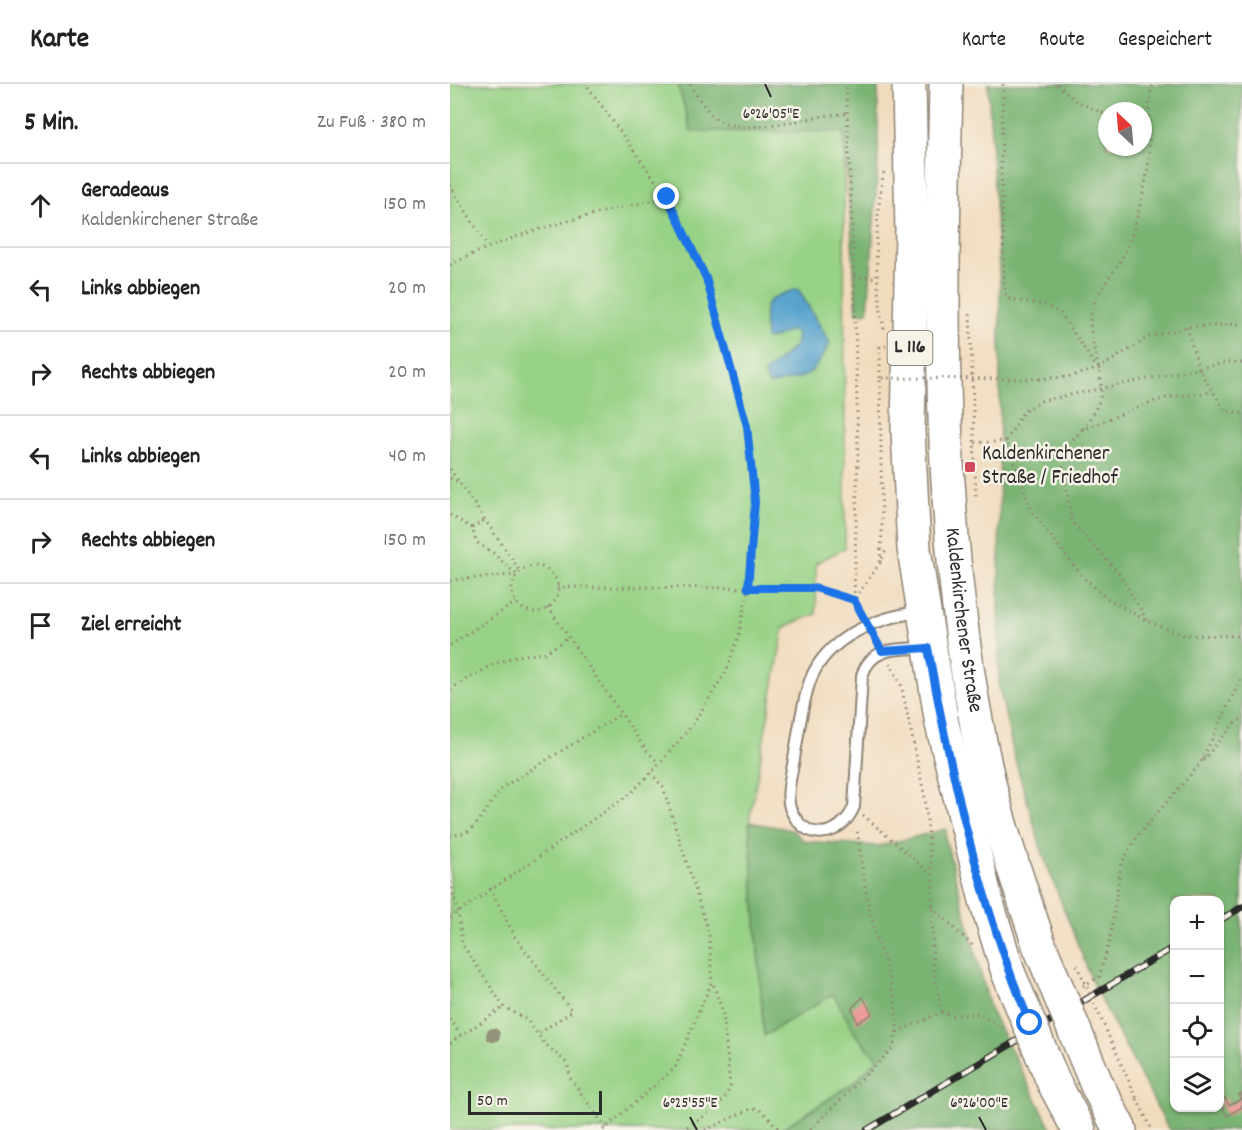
<!DOCTYPE html>
<html lang="de">
<meta charset="utf-8">
<style>
body{margin:0;font-family:Dekko,sans-serif;background:#f2f2f2;color:#222}
.controls{position:absolute;right:18px;bottom:18px;display:grid;overflow:hidden;border-radius:12px;box-shadow:0 2px 4px #0004}
.controls button{width:54px;height:54px;display:grid;place-items:center;padding:0;border:0;border-bottom:2px solid #e0e0e0;background:#fff;color:#222;font:30px sans-serif}
.compass{position:absolute;left:648px;top:18px;width:54px;height:54px;border-radius:50%;background:#fff;box-shadow:0 2px 4px #0004;rotate:334deg}
.scale{position:absolute;left:18px;bottom:15px;width:134px;box-sizing:border-box;padding-left:6px;border:3px solid #2b2b2b;border-top:0;font-size:16px;line-height:21px;white-space:nowrap;color:#2b2b2b;-webkit-text-stroke:4px #f7f3e8;paint-order:stroke}
.stop{position:absolute;width:18px;height:18px;margin:-14px;border:4px solid #1a73e8;border-radius:50%;background:#fff}
.stop.end{background:#1a73e8;border-color:#fff;box-shadow:0 2px 6px #0008}
.list{margin:0;padding:0;list-style:none}
h2{display:flex;justify-content:space-between;align-items:center;height:78px;margin:0;padding:0 24px;font-size:26px}
h2 small{font-size:20px;font-weight:400;color:#767676}
.list li{display:grid;grid-template-columns:39px 1fr auto;gap:18px;align-items:center;box-sizing:border-box;height:84px;padding:0 24px;border-top:2px solid #e0e0e0}
.list b{display:block;font-size:22px;white-space:nowrap}
.list p{margin:0;font-size:20px;white-space:nowrap;color:#767676}
.list em{font-size:20px;font-style:normal;color:#767676}
.icon{flex:none;width:33px;height:33px;fill:none;stroke:currentColor;stroke-width:2;stroke-linecap:round;stroke-linejoin:round}
.map{position:relative;flex:none;width:792px;height:1046px;overflow:hidden}
header{display:flex;align-items:center;gap:36px;box-sizing:border-box;height:84px;padding:0 30px;background:#fff;border-bottom:2px solid #e0e0e0}
header strong{font-size:28px}
nav{display:flex;gap:33px;margin-inline-start:auto;font-size:21px}
main{display:flex}
aside{flex:1;background:#fff}
.map>svg:first-child{display:block}
</style>
<header>
<strong>Karte</strong>
<nav><a>Karte</a><a>Route</a><a>Gespeichert</a></nav>
</header>
<main>
<aside>
<h2>5 Min.<small>Zu Fuß · 380 m</small></h2>
<ul class="list">
<li><svg class="icon" aria-label="ahead" viewBox="0 0 24 24"><path d="M12 20V5M6 11l6-6 6 6"/></svg><div><b>Geradeaus</b><p>Kaldenkirchener Straße</p></div><em>150 m</em></li>
<li><svg class="icon" aria-label="left" viewBox="0 0 24 24"><path d="M17 20v-9H6M10 6l-5 5 5 5"/></svg><div><b>Links abbiegen</b></div><em>20 m</em></li>
<li><svg class="icon" aria-label="right" viewBox="0 0 24 24"><path d="M7 20v-9h11M14 6l5 5-5 5"/></svg><div><b>Rechts abbiegen</b></div><em>20 m</em></li>
<li><svg class="icon" aria-label="left" viewBox="0 0 24 24"><path d="M17 20v-9H6M10 6l-5 5 5 5"/></svg><div><b>Links abbiegen</b></div><em>40 m</em></li>
<li><svg class="icon" aria-label="right" viewBox="0 0 24 24"><path d="M7 20v-9h11M14 6l5 5-5 5"/></svg><div><b>Rechts abbiegen</b></div><em>150 m</em></li>
<li><svg class="icon" aria-label="arrive" viewBox="0 0 24 24"><path d="M6 21V4h12l-3 4 3 4H6"/></svg><div><b>Ziel erreicht</b></div></li>
</ul>
</aside>
<div class="map">
<svg width="792" height="1046" viewBox="0 0 792 1046">
<rect width="100%" height="100%" fill="#f7f3e8"/>
<filter id="ink" filterUnits="userSpaceOnUse"><feTurbulence type="fractalNoise" baseFrequency=".0167" numOctaves="2"/><feDisplacementMap in="SourceGraphic" scale="12" xChannelSelector="R" yChannelSelector="G"/><feConvolveMatrix kernelMatrix="1 2 1 2 8 2 1 2 1" color-interpolation-filters="sRGB"/></filter>
<filter id="wash" filterUnits="userSpaceOnUse"><feTurbulence type="fractalNoise" baseFrequency=".008" numOctaves="4" result="noise"/><feDisplacementMap in="SourceGraphic" scale="24" xChannelSelector="R" yChannelSelector="G"/><feGaussianBlur stdDeviation="1.35" result="paint"/><feColorMatrix in="noise" values="0 0 0 0 0 0 0 0 0 0 0 0 0 0 0 0 0 1.4 0 .05"/><feComposite in="paint" operator="in"/></filter>
<g filter="url(#wash)">
<rect width="100%" height="100%" fill="#f1dbbd"/>
<path fill="#98d286" stroke="#627e58" stroke-width="1.5" d="M0 0H228L241 47H394L395 464 366 479V530L334 543 299 738 314 952 383 909 406 951 428 975 404 999 330 1046H0Z"/>
<path fill="#7ab473" stroke="#52704f" stroke-width="1.5" fill-rule="evenodd" d="M228 0H428V78L418 228 407 229 394 48 241 47Z
M538 0H792V1046H719L645 904 594 774 565 676 549 603 550 203ZM657 27H693V63H657ZM724 816H770V1024H724Z
M299 738 342 746 354 757 429 762 496 745V757L540 925 602 1046H330L404 999 428 975 406 951 383 910 314 952Z"/>
<path fill="#54a2cd" stroke="#40667c" stroke-width="1.5" d="M348 205 380 259C359 298 358 291 319 301L314 290 345 262 347 249 341 246 327 253 316 255C314 221 309 215 348 205Z"/>
<g id="blocks">
<path fill="#ea918f" d="M413 913 422 930 407 939 402 924Z
M792 1009V1023L777 1032 770 1017 775 1014 779 1021 791 1015 788 1011Z"/>
</g>
</g>
<g filter="url(#ink)">
<use href="#blocks" fill-opacity="0" stroke="#8e8374" stroke-width="1.5"/>
<g fill="none" stroke-linecap="round" stroke-linejoin="round">
<defs>
<path id="lane" d="M471 528C429 532 376 553 360 597 352 620 349 646 345 669 343 685 335 709 340 724 354 759 390 755 404 723L412 592C421 561 451 565 477 564"/>
<g id="primary">
<path d="M459 0 462 148 458 347 464 465 492 640 536 816 558 888"/>
<path id="s1" d="M496 0C491 229 486 460 536 686 549 745 571 805 590 863"/>
<path d="M603 997 629 1046"/>
<path d="M647 1001 670 1046"/>
</g>
</defs>
<use href="#lane" stroke="#8e8374" stroke-width="14"/>
<use href="#primary" stroke="#8e8374" stroke-width="36"/>
<path stroke="#8e8374" stroke-width="3" stroke-dasharray="1.5 4.5" stroke-linecap="butt" d="M240 0C247 11 255 26 265 34 293 56 364 29 398 30
M553 0 551 85 555 209 559 215 596 221 611 230 647 284
M607 0 626 17 657 31
M693 37H700
M0 101 37 162
M0 181C68 146 143 130 217 113
M404 192 426 194
M520 230 526 412
M737 243 749 286 775 326 792 330
M434 245C424 194 424 140 434 88
M792 279 779 278 591 317 573 328 556 357 583 429 632 492 655 513 697 537 733 551 792 552
M430 294V263L436 262
M589 295 617 293 648 285 699 253 737 243 792 240
M633 345C640 334 650 321 651 308 652 282 638 257 641 231 645 206 666 189 676 166 685 145 698 95 699 73 701 48 695 23 703 0
M525 359 556 357
M0 385 70 487
M0 394 8 398
M0 431 22 444 26 458 42 468 67 491
M22 444 35 436
M430 478 432 448
M62 505a23 23 0 1 1 46 0a23 23 0 1 1-46 0Z
M0 496 65 491
M107 503 365 504 404 516 408 368 404 192 396 0
M98 523 196 666 209 679
M411 530 404 516 430 479 437 464
M697 536 668 488 622 438 613 383 619 359 633 345 700 319 719 313 763 308
M0 561 66 518
M440 579 451 600 475 714 482 791 483 882 492 928
M0 605 42 581 66 572 94 569 119 554
M753 676 786 638 792 635
M413 731 481 790
M0 752 16 749 25 742 53 703 171 630
M0 798 8 826 12 860 54 923 77 936 95 960 117 979 121 995 156 1044
M40 804 65 853 122 927 88 950
M482 823 523 862
M0 834 180 710 205 685 243 640 277 586 289 550 298 504 305 418 297 342 256 194 217 113 136 0
M633 902 649 893 660 855 671 780 689 750 750 680 792 593
M0 935 11 952
M447 948 492 928 501 932 528 929 554 945
M0 959 54 923
M687 1015 702 1046
M153 1046 225 984 262 897 259 850 213 703 201 689
M232 1046C248 1035 275 1023 280 1002L273 929 263 899
M255 1046 303 1024 312 1027 330 1046
M360 1046 441 966C460 934 427 863 420 828 414 801 411 772 407 745"/>
<use href="#lane" stroke="#fff" stroke-width="10"/>
<use href="#primary" stroke="#fff" stroke-width="33"/>
<defs>
<path id="rail" d="M770 836 792 823
M417 1046 724 863"/>
</defs>
<use href="#rail" stroke="#2b2b2b" stroke-width="7"/>
<use href="#rail" stroke="#f7f3e8" stroke-width="4.5" stroke-dasharray="14" stroke-linecap="butt"/>
<defs>
<path id="primary-bridge" d="M590 863 647 1001
M558 888 603 997"/>
</defs>
<use href="#primary-bridge" stroke="#8e8374" stroke-width="36" stroke-linecap="butt"/>
<path stroke="#8e8374" stroke-width="3" stroke-dasharray="1.5 4.5" stroke-linecap="butt" d="M432 448 430 294 589 295
M627 881 687 1015"/>
<use href="#primary-bridge" stroke="#fff" stroke-width="33"/>
</g>
<circle fill="#939179" cx="43" cy="951" r="7"/>
</g>
<g fill="none" stroke-linecap="round" stroke-linejoin="round" filter="url(#ink)">
<path stroke="#1a73e8" stroke-width="8" d="M217 113 256 194 297 342 305 418 298 504H365L404 516 432 567 478 564C501 691 530 820 580 939"/>
</g>
<path fill="none" stroke="#2b2b2b" stroke-width="2" d="M315 0 321 13M240 1033 247 1046M529 1033 536 1046"/>
<rect fill="#d1495b" stroke="#f7f3e8" stroke-width="2" x="514" y="377" width="12" height="12" rx="3"/>
<g text-anchor="middle" dominant-baseline="central" stroke-width="5" stroke-linejoin="round" paint-order="stroke">
<rect fill="#f7f3e8" stroke="#686764" stroke-width="1.5" x="437.5" y="247" width="45" height="34" rx="4.5"/>
<g font-size="20" font-weight="bold" fill="#2b2b2b">
<text x="460" y="264">L 116</text>
</g>
<g font-size="21" fill="#2b2b2b" stroke="#f7f3e8" text-anchor="start">
<text x="532" y="371">Kaldenkirchener<tspan x="532" dy="24">Straße / Friedhof</tspan></text>
</g>
<g font-size="21" fill="#2b2b2b" stroke="#f7f3e8">
<text stroke="none"><textPath href="#s1" startOffset="537">Kaldenkirchener Straße</textPath></text>
</g>
</g>
<g font-size="15" text-anchor="middle" fill="#2b2b2b" stroke="#f7f3e8" stroke-width="5" stroke-linejoin="round" paint-order="stroke">
<text x="321" y="34">6°26'05"E</text>
<text x="240" y="1023">6°25'55"E</text>
<text x="529" y="1023">6°26'00"E</text>
</g>
</svg>
<div class="controls">
<button>+</button>
<button>−</button>
<button><svg class="icon" aria-label="locate" viewBox="0 0 24 24"><circle cx="12" cy="12" r="6"/><path d="M12 2v4M12 18v4M2 12h4M18 12h4"/></svg></button>
<button><svg class="icon" aria-label="layers" viewBox="0 0 24 24"><path d="M12 4l9 5-9 5-9-5zM3 14l9 5 9-5"/></svg></button>
</div>
<svg class="compass" viewBox="-18 -18 36 36"><path d="M0-13l5 13h-10z" fill="#e53935"/><path d="M0 13l5-13h-10z" fill="#767676"/></svg>
<div class="scale">50 m</div>
<div class="stop" style="left:580px;top:939px"></div>
<div class="stop end" style="left:217px;top:113px"></div>
</div>
</main>
